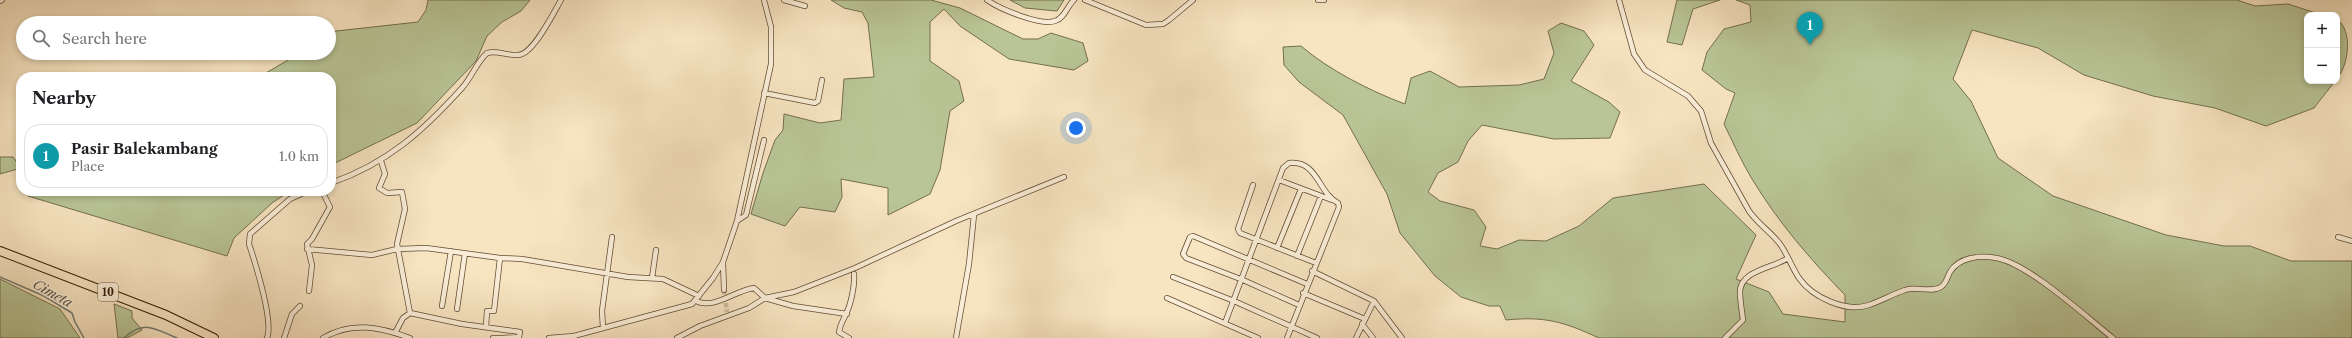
<!DOCTYPE html>
<meta charset="utf-8">
<style>
body{margin:0;font-family:"Libre Caslon Text",serif;background:#f6f6f6;color:#202124}
.controls{position:absolute;right:12px;top:12px;display:grid;overflow:hidden;border-radius:8px;box-shadow:0 2px 6px #0003}
.controls button{width:36px;height:36px;display:grid;place-items:center;padding:0;border:0;border-bottom:1px solid #e0e0e0;background:#fff;color:#202124;font:20px sans-serif}
.you{position:absolute;left:1076px;top:128px;width:14px;height:14px;margin:-10px;border:3px solid #fff;border-radius:50%;background:#1a73e8;box-shadow:0 0 0 6px #1a73e833}
.badge{display:grid;place-items:center;width:26px;height:26px;border-radius:50%;background:#0b8043;color:#fff;font-size:13px;font-weight:700}
.pin{position:absolute;translate:-50% -33px;filter:drop-shadow(0 1px 2px #0008)}
.pin::after{content:'';position:absolute;top:21px;width:14px;height:12px;background:inherit;clip-path:polygon(0 0,100% 0,50% 100%)}
.list{margin:0;padding:0;list-style:none}
h2{display:flex;justify-content:space-between;align-items:center;height:52px;margin:0;padding:0 16px;font-size:17px}
h2 small{font-size:13px;font-weight:400;color:#757577}
.list li{display:grid;grid-template-columns:26px 1fr auto;gap:12px;align-items:center;box-sizing:border-box;height:64px;margin:0 8px 8px;padding:0 8px;border:1px solid #e0e0e0;border-radius:16px}
.list b{display:block;font-size:15px;white-space:nowrap}
.list p{margin:0;font-size:13px;white-space:nowrap;color:#757577}
.list em{font-size:13px;font-style:normal;color:#757577}
.icon{flex:none;width:22px;height:22px;fill:none;stroke:currentColor;stroke-width:2;stroke-linecap:round;stroke-linejoin:round}
.map{position:relative;flex:none;width:2352px;height:338px;overflow:hidden}
.search{position:absolute;background:#fff;box-shadow:0 2px 6px #0003;left:16px;top:16px;width:320px;height:44px;display:flex;align-items:center;gap:10px;box-sizing:border-box;padding:0 14px;border-radius:22px;color:#757577;font-size:15px}
.panel{position:absolute;background:#fff;box-shadow:0 2px 6px #0003;left:16px;top:72px;width:320px;height:124px;border-radius:16px}
.map>svg:first-child{display:block}
</style>
<div class="map">
<svg width="2352" height="338" viewBox="0 0 2352 338">
<rect width="100%" height="100%" fill="#f7e4c1"/>
<filter id="stains"><feTurbulence type="fractalNoise" baseFrequency=".005" numOctaves="4"/><feColorMatrix values="0 0 0 0 .2 0 0 0 0 .09 0 0 0 0 .02 0 0 0 .5 -.17"/></filter>
<radialGradient id="worn" r=".72"><stop offset=".6" stop-color="#630" stop-opacity="0"/><stop offset="1" stop-color="#630" stop-opacity=".3"/></radialGradient>
<path fill="#b9c596" stroke="#746f4e" d="M428 0H530L521 11 502 22 487 36 476 61 417 123 331 165V77H259L300 53H329V35L336 31 418 22 426 10Z
M831 0H931L960 8 1023 39H1038L1051 33 1083 43 1088 61 1074 70 1009 59 960 26 944 9 930 22V61L959 81 964 101 950 111 940 170 930 194 888 215V188L841 179 842 197 835 212 800 207 785 226 751 214 763 173 775 140 783 130 784 114 820 123 841 120 844 79 874 77 868 23 862 12 844 8Z
M1010 0H1064L1057 11 1025 8Z
M1677 0H1720L1693 9 1682 45 1667 42Z
M1736 0H2237L2255 6 2288 4 2322 15H2307V81H2335L2314 108 2266 126 2215 108 2153 96 2084 75 2038 48 1972 30 1953 79 1971 101 1998 158 2053 196 2166 235 2224 246H2250L2291 261H2352V338H1599C1564 322 1546 316 1506 320L1500 306H1489L1461 297 1435 276 1400 233 1387 194 1343 115 1299 82 1284 65 1283 47 1301 46C1329 70 1370 91 1405 104L1411 78 1430 71 1459 87 1519 85 1544 79 1554 53 1548 31 1561 23 1584 31 1594 45 1571 81 1609 102 1620 112 1610 138 1554 139 1482 125 1468 141 1458 162 1438 173 1428 192 1440 201 1474 210 1486 227 1480 246 1497 249 1519 240 1546 241 1579 226 1613 198 1704 184 1756 235 1736 279 1769 292 1783 314 1845 322V295C1810 259 1778 222 1752 179 1741 161 1733 142 1724 124L1735 93 1726 89 1702 70 1707 52 1724 29 1751 22 1750 5Z
M2337 20C2352 29 2350 62 2337 79Z
M0 157H13L21 168 0 174Z
M24 191H290L272 203 234 238 227 256 28 196Z
M0 279 60 309 80 338H0Z
M114 304 132 311V318L142 330 127 338H118Z"/>
<g fill="none" stroke-linecap="round" stroke-linejoin="round">
<path stroke="#737b73" stroke-width="1.5" d="M0 277 44 296 72 313 75 322 84 338
M124 338C144 319 155 329 177 338"/>
<path stroke="#cfbb9c" stroke-width="4.5" stroke-dasharray="4.5 2" stroke-linecap="butt" d="M724 290 727 312"/>
<defs>
<path id="street" d="M784 0 805 6
M987 0C1000 9 1040 26 1055 21 1065 18 1067 6 1074 0
M1085 0 1146 25 1163 24 1169 20 1193 0
M1318 0H1324
M1619 0 1634 54 1645 70 1688 96 1701 111 1711 143 1749 211C1758 224 1771 232 1780 244 1788 255 1792 268 1799 278 1812 297 1846 313 1869 305 1881 301 1893 294 1905 290 1916 286 1931 293 1941 287 1946 284 1947 278 1950 272 1959 257 1980 255 1996 258 2028 263 2086 317 2113 338
M0 1 2 0
M764 93 815 103 818 101 822 80
M381 161 385 174 379 188 387 193 402 192 405 209 397 244 410 313 403 318 395 333
M1279 180 1332 200
M331 183C388 163 423 131 462 88 472 77 476 63 487 53 497 50 508 56 518 55 533 55 554 12 561 0
M1253 185 1238 229 1240 233 1316 263
M737 221 746 215 764 140
M2338 237 2352 241
M1277 248 1301 189
M307 249 372 255 397 249 426 248 500 258 522 259 628 277 663 279 699 296
M1297 256 1321 196
M723 262 724 290
M1312 271 1374 301 1402 338
M1173 277 1234 301 1317 338
M652 278 656 250
M309 291 312 265 307 244 312 239 330 207 322 191
M1303 293 1365 319
M1167 298 1258 338
M696 301C714 310 736 290 754 288L765 298 793 306 847 314
M1299 305 1243 280 1186 258 1183 254 1190 237 1193 236 1307 284
M442 306 451 251
M457 309 465 253
M410 313 462 324 520 332 519 337 502 338
M1225 323 1283 168 1289 163C1318 160 1318 193 1338 203L1339 207 1287 338
M1362 324 1373 338
M486 327 487 311H494L500 258
M603 328 602 311 612 237
M267 338C274 322 255 262 249 244L250 234 290 199 308 191
M284 338 292 314 300 306
M323 338C351 321 380 327 410 338
M493 338H504
M549 338 574 336 692 304 713 278 723 262 737 221 771 64V27L764 0
M677 338 700 326 749 308 765 298 794 292 855 268 956 221 1064 177
M849 338 839 332C840 324 843 321 846 314 851 304 855 285 854 274
M956 338 969 264 974 215
M1356 338 1374 301
M1725 338 1743 320C1742 311 1740 301 1740 292 1740 270 1774 268 1788 258"/>
<path id="highway" d="M0 251 166 315 214 338"/>
</defs>
<use href="#street" stroke="#614c35" stroke-width="6"/>
<use href="#highway" stroke="#2f1906" stroke-width="10"/>
<use href="#street" stroke="#faedd7" stroke-width="4.5"/>
<use href="#highway" stroke="#f7e4c1" stroke-width="8"/>
</g>
<g text-anchor="middle" dominant-baseline="central" stroke-width="3.5" stroke-linejoin="round" paint-order="stroke">
<rect fill="#faedd7" stroke="#6c5945" stroke-width="1" x="98" y="283" width="20" height="18" rx="3"/>
<g font-size="11" font-weight="bold" fill="#2f1906">
<text x="108" y="292">10</text>
</g>
<g font-size="13" font-style="italic" fill="#575246" stroke="#faedd7">
<text transform="translate(53 293) rotate(29)">Cimeta</text>
</g>
</g>
<rect width="100%" height="100%" filter="url(#stains)"/>
<rect width="100%" height="100%" fill="url(#worn)"/>
</svg>
<div class="controls">
<button>+</button>
<button>−</button>
</div>
<div class="you"></div>
<div class="pin badge" style="left:1810px;top:45px;background:#0f9aa8">1</div>
<div class="search"><svg class="icon" aria-label="search" viewBox="0 0 24 24"><circle cx="10" cy="10" r="6"/><path d="M15 15l6 6"/></svg>Search here</div>
<section class="panel">
<h2>Nearby<small></small></h2>
<ul class="list">
<li><span class="badge" style="background:#0f9aa8">1</span><div><b>Pasir Balekambang</b><p>Place</p></div><em>1.0 km</em></li>
</ul>
</section>
</div>
